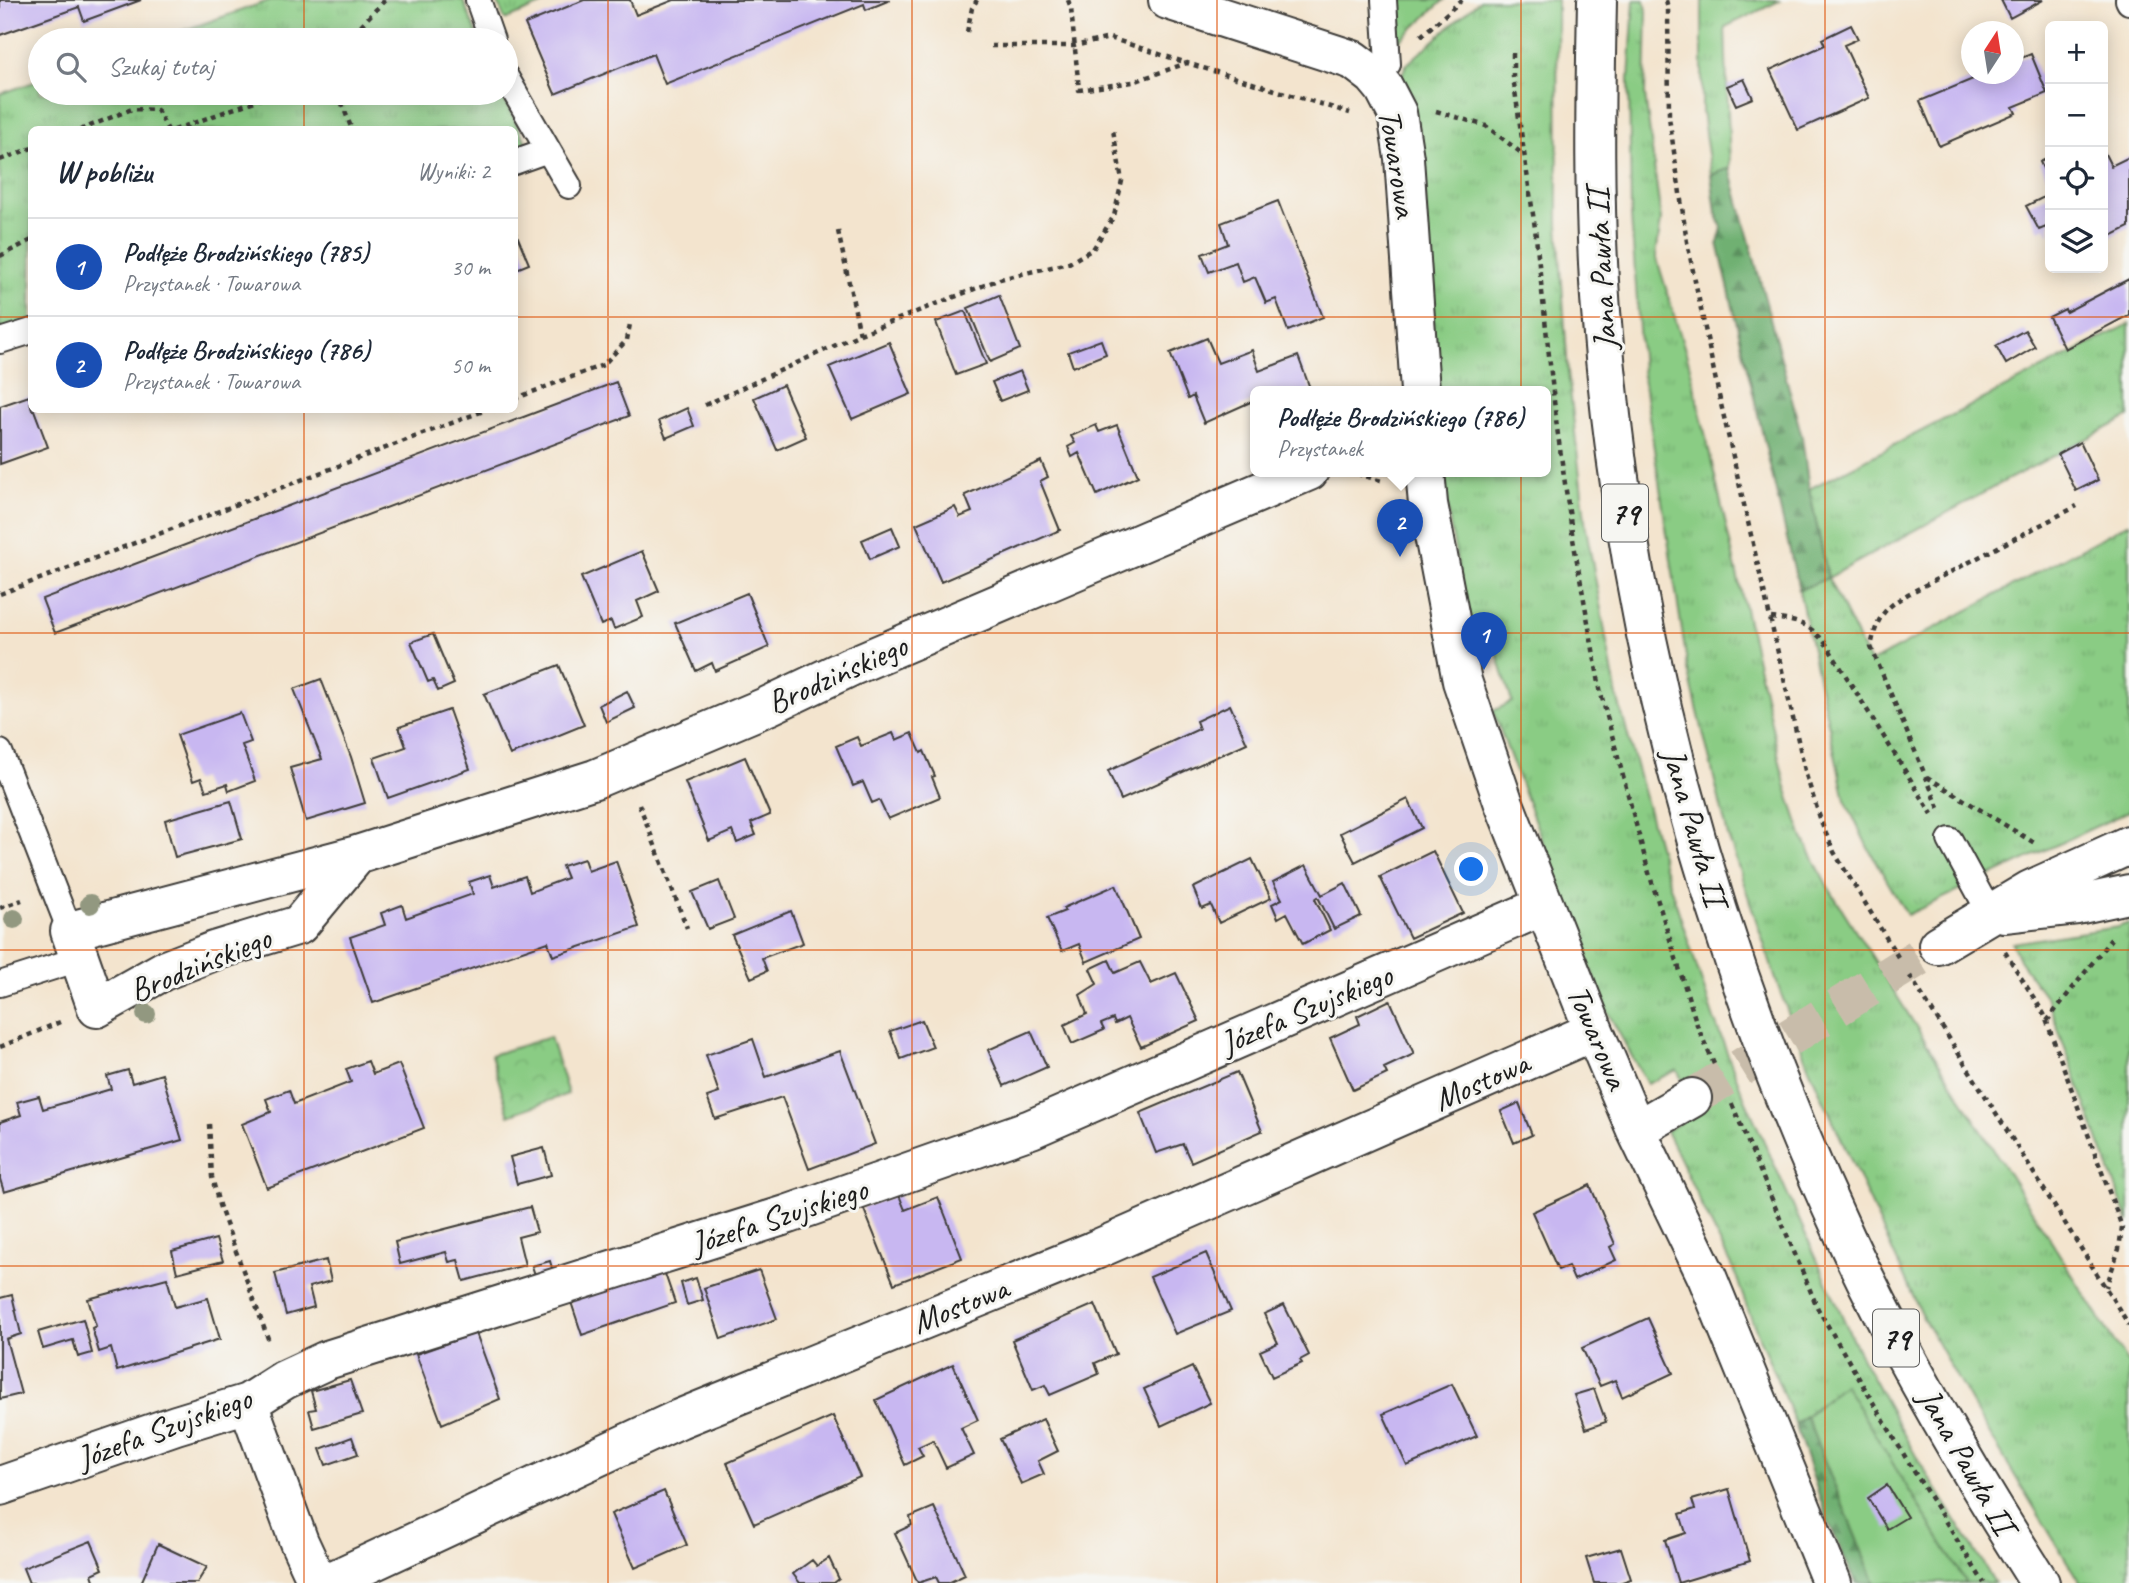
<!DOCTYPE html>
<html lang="pl">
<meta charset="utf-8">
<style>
body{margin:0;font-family:Caveat,sans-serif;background:#f2f2f3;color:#1f2937}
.controls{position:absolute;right:21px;top:21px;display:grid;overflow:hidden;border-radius:10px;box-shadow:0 4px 18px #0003}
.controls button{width:63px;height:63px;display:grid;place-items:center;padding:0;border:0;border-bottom:2px solid #e0e1e3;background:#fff;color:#1f2937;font:35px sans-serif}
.compass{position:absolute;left:1961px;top:21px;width:63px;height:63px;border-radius:50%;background:#fff;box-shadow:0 4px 18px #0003;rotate:12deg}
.you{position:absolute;left:1472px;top:870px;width:24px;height:24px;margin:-18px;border:5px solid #fff;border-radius:50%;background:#1a73e8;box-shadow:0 0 0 10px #1a73e833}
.badge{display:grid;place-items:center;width:46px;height:46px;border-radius:50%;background:#db2777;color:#fff;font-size:23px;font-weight:700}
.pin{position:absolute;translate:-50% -58px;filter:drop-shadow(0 2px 4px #0008)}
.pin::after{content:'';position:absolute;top:37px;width:24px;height:21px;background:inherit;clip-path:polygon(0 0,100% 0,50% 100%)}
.popup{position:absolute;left:1250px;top:386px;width:301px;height:91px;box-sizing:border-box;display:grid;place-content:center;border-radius:10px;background:#fff;filter:drop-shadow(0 2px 5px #0005);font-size:23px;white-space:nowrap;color:#747a83}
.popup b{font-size:26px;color:#1f2937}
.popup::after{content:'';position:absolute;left:50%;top:100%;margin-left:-14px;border:14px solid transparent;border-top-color:#fff}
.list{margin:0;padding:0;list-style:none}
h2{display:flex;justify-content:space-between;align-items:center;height:91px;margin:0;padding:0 28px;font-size:30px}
h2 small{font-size:23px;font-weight:400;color:#747a83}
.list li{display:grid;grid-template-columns:46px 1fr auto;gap:21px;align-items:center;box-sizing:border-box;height:98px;padding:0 28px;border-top:2px solid #e0e1e3}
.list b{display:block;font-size:26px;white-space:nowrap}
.list p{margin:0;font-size:23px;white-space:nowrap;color:#747a83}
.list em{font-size:23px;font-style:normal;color:#747a83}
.icon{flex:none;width:38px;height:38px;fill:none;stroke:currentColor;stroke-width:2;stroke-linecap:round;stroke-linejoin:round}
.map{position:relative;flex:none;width:2129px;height:1583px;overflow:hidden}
.search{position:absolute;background:#fff;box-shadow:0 4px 18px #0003;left:28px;top:28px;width:490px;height:77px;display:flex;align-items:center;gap:18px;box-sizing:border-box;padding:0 24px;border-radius:38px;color:#747a83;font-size:26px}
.panel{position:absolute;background:#fff;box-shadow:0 4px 18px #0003;left:28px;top:126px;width:490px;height:287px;border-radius:10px}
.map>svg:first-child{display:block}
</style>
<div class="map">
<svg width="2129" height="1583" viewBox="0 0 2129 1583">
<defs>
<pattern id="grass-tufts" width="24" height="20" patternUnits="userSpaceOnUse" patternTransform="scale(1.75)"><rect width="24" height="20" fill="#8acc84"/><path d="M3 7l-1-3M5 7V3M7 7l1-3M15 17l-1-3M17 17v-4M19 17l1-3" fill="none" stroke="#76af71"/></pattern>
<pattern id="forest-firs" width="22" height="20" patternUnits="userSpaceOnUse" patternTransform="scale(1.75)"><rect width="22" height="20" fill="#6fb072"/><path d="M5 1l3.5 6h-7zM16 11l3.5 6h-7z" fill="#5a8e5d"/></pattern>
<pattern id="park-crowns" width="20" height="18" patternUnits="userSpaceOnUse" patternTransform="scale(1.75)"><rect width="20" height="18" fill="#8acc84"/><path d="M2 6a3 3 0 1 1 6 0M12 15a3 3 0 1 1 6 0" fill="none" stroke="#76af71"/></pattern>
</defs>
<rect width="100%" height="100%" fill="#f6f6f2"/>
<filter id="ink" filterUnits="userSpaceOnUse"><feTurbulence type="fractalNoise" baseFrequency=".0143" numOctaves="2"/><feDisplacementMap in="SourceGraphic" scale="14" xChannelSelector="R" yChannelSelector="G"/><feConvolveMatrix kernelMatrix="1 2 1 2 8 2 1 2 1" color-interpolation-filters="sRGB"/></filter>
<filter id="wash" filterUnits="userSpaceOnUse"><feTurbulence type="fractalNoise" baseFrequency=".00686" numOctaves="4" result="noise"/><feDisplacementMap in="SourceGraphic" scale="28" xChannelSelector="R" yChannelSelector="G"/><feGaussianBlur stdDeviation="1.57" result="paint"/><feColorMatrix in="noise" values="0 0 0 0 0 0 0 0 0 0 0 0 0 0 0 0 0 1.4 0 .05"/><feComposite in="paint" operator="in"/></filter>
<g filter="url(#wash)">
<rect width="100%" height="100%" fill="#f3e4ce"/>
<path fill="url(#grass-tufts)" stroke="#537450" stroke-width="2" d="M271 0H463L479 40H156Z
M497 0H553L505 20Z
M1395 0H1444L1396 44Z
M1480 0H1557L1558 224 1568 372 1586 528 1616 692 1664 867 1714 1019 1745 1099 1857 1349 1917 1458 1995 1583H1966L1844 1385 1795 1424C1777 1375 1752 1328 1737 1278L1666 1131 1699 1112 1677 1070 1647 1084 1606 1009 1493 711 1512 702 1493 641 1473 644 1450 524 1443 471H1545V391H1435L1423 152 1413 106 1400 79 1406 65Z
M1634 0H1645L1647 11 1645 95 1661 220 1656 256 1689 363 1785 784 1802 836 1827 885 2129 1365V1583H2080L1978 1415 1922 1316 1809 1068 1778 986 1728 836 1688 670 1642 371 1631 217 1629 80Z
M1702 0H1781L1725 27 1730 168 1711 175 1702 112Z
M40 80V93H501L530 150 515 155 514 130H32L31 322 0 333V94Z
M2129 324V417L2007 480 1828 578 1870 663 2129 523V811L1907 915 1868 848 1845 800 1799 590 1828 578 1809 489Z
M2129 923V1223L2047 999 2019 960 2012 943 2118 927Z"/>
<path fill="url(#forest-firs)" stroke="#466647" stroke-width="2" d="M1730 168 1802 437 1809 489 1828 578 1799 590 1718 243 1722 228 1716 212 1711 175Z
M1806 1416 1875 1583H1856L1827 1519 1795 1424Z"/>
<path fill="url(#park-crowns)" stroke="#537450" stroke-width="2" d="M550 1037 568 1094 509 1115 491 1055Z"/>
<path fill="#8acc84" stroke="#537450" stroke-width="2" d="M1844 1384 1966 1583H1875L1806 1416Z"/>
<g id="blocks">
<path fill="#c8b7f1" d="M0 0H141L84 21 79 7 0 35Z
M584 0H630L636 15 674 0H890L866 10 864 4 665 84 653 54 555 94 525 24Z
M2001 0H2043L2010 18Z
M1851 25 1858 39 1844 45 1869 98 1798 130 1770 70 1825 45 1822 39Z
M2031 54 2047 93 2013 107 2016 113 1939 146 1920 101 1985 74H2014V61Z
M1744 79 1753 98 1736 105 1727 86Z
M2103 150 2111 166 2129 157V227L2103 240Z
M2050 157V183L2040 162Z
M2050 194V235L2046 227 2039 230 2026 206Z
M1278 201 1323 317 1288 331 1276 299 1266 303 1255 277 1243 282 1236 262 1209 272 1202 254 1228 244 1221 223Z
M514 228 529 264 514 270Z
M2129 279V315L2065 349 2049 317 2065 309 2066 312Z
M999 295 1020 349 990 362 968 308Z
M965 311 986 364 956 375 936 322Z
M2025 330 2035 347 2006 364 1996 346Z
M1207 338 1218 363 1252 350 1259 371 1298 356 1311 391H1255V400L1204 423 1193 396 1188 399 1170 353Z
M1101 340 1106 354 1073 367 1068 352Z
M889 342 911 394 852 419 829 367Z
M1020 371 1028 390 1000 401 992 382Z
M616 382 629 416 55 633 42 599Z
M783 385 806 437 777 450 754 398Z
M29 396 32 410H34L48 447 0 464V406Z
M687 408 694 426 666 438 659 421Z
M1096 425 1099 432 1117 425 1138 476 1097 495 1079 453 1072 457 1068 447 1075 443 1071 436Z
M2080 442 2098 480 2076 491 2058 454Z
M1041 461 1048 477 1040 481 1060 530 941 582 916 524 955 507 960 517 972 512 965 495Z
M892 527 900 546 870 559 862 540Z
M642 551 659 591 637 601 643 617 614 629 611 621 601 625 581 577Z
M747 593 769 647 715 671 712 663 696 671 675 623Z
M433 634 454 684 438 691 433 680 428 682 411 642Z
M559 665 584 725 510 755 484 694Z
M321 679 351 757 365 803 306 821 290 768 322 759 294 689Z
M627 691 635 708 606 722 599 705Z
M1230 705 1247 743 1121 800 1108 771 1199 729 1196 721Z
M449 710 470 769 388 798 374 758 406 747 399 727Z
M240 713 251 742 242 745 255 781 229 791 227 784 206 791 201 778 193 781 177 735Z
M893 733 896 740 912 733 921 753 924 751 935 776 932 777 940 797 888 819 879 800 872 803 863 782 853 786 836 746 857 737 861 746Z
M745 757 770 815 751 823 756 835 737 843 732 831 709 841 685 782Z
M1408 799 1422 828 1355 862 1340 833Z
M231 801 242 839 175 857 165 820Z
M1433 851 1463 913 1410 938 1380 877Z
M584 859 588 871 616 861 639 927 553 956 548 942 373 1003 350 937 385 925 381 913 402 905 406 918 473 894 469 882 490 875 494 887 525 876 530 892 567 878 562 866Z
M1252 859 1271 898 1219 923 1211 905 1202 909 1193 888Z
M1306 865 1322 895 1345 883 1361 916 1334 929 1318 897 1315 899 1330 930 1303 944 1287 913 1278 918 1272 904 1282 899 1273 882Z
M719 881 734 919 708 929 692 892Z
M1116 885 1139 939 1086 962 1079 944 1062 951 1047 918 1065 911 1063 908Z
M791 911 803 943 762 958 767 971 751 978 732 935Z
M1109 960 1115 973 1140 962 1151 984 1176 973 1199 1021 1141 1047 1127 1018 1115 1024 1113 1019 1101 1024 1104 1030 1072 1044 1064 1025 1087 1014 1080 995 1097 984 1090 969Z
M1390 1000 1414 1054 1384 1068 1387 1074 1353 1090 1330 1038 1360 1024 1357 1016Z
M922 1020 933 1047 901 1059 890 1031Z
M1031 1031 1047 1067 1004 1086 988 1050Z
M753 1039 766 1077 840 1051 875 1144 809 1169 782 1097 715 1119 707 1097 719 1093 706 1055Z
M368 1061 373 1074 399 1064 424 1128 267 1188 242 1124 271 1112 266 1099 289 1090 294 1104 351 1082 346 1069Z
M128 1070 132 1083 162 1074 182 1140 4 1192 0 1179V1122L21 1115 17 1102 39 1096 43 1109 111 1089 107 1076Z
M1237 1072 1262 1131 1191 1162 1183 1144 1156 1153 1140 1113Z
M1519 1103 1532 1135 1514 1143 1501 1111Z
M544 1148 551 1175 517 1184 510 1157Z
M1590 1185 1615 1244 1610 1247 1616 1260 1574 1280 1568 1266 1558 1270 1532 1212Z
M899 1195 905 1210 938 1197 962 1258 894 1284 863 1207Z
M530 1207 537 1232 518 1237 525 1265 464 1281 458 1260 449 1262 446 1252 400 1264 395 1242Z
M216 1239 223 1261 177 1273 172 1251Z
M1206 1253 1231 1311 1175 1334 1150 1277Z
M326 1260 331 1281 309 1287 314 1307 286 1315 275 1273Z
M550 1261 554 1275 537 1281 532 1266Z
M663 1268 675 1303 582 1335 570 1299Z
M759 1270 777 1319 721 1339 704 1288Z
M167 1278 175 1307 208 1298 220 1339 117 1371 111 1348 99 1352 92 1328 96 1326 88 1299Z
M696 1278 703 1300 687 1305 681 1283Z
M12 1295 21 1334 6 1339 21 1394 0 1399V1298Z
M1095 1304 1116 1354 1095 1363 1099 1374 1050 1395 1045 1385 1033 1390 1012 1340Z
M1284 1305 1309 1355 1300 1360 1302 1363 1272 1377 1260 1351 1278 1343 1264 1314Z
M1648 1318 1673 1373 1622 1397 1615 1380 1600 1386 1582 1348Z
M83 1319 92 1353 78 1357 73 1340 43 1349 38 1332Z
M476 1333 500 1399 442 1424 416 1354Z
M953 1364 978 1420 961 1428 974 1455 946 1468 933 1440 918 1447 923 1456 905 1465 876 1400Z
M1192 1367 1210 1403 1161 1426 1144 1389Z
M350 1380 362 1414 314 1428 309 1410 316 1409 311 1391Z
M1452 1384 1477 1436 1407 1466 1383 1414Z
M1594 1389 1606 1422 1586 1429 1574 1395Z
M833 1416 860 1477 754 1524 727 1463Z
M1043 1419 1058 1451 1038 1461 1044 1474 1021 1484 1000 1439Z
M352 1437 358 1454 326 1465 320 1449Z
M1887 1485 1907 1517 1887 1529 1868 1498Z
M1729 1489 1750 1561 1678 1583 1665 1540 1686 1533 1680 1514 1695 1509 1692 1500Z
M664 1491 687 1545 635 1568 611 1514Z
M934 1507 965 1575 948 1583H939L936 1577 918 1583 895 1533 912 1525 910 1517Z
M91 1541 103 1569 92 1574 95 1583H29L23 1568Z
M158 1544 207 1567 197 1583H141Z
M1621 1548 1631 1579 1619 1583H1594L1586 1558Z
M829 1558 839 1579 834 1583H800L793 1574 812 1560 817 1566Z"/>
</g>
</g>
<g filter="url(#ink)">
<use href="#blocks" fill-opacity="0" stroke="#3c3a37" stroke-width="2"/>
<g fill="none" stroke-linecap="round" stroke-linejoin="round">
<path stroke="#c8bcaa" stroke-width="38" stroke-dasharray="38 19" stroke-linecap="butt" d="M1692 1098 1938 945"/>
<defs>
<path id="lane" d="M478 0 492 40
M2128 0 2129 2
M1374 76 1388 64 1384 0
M506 77 569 186
M514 162 548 150
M0 341 32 331
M0 752 70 931
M1950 840 1991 915
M0 984 79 959"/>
<path id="street" d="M1168 0 1353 60 1374 76 1384 88 1397 113 1404 158 1420 391
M1425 471 1428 504 1462 681 1503 801 1594 1031 1636 1130 1707 1277 1832 1583
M357 855 299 925 214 951 163 971 97 1008 70 931 357 855 595 779 768 706 850 667 1309 471
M2004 913 2077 905 2129 894
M1938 945 2030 890 2129 845
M1636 1130 1692 1098
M248 1403 299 1542 318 1583
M0 1486 176 1425 248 1403 284 1380 327 1360 789 1214 1031 1129 1543 906
M327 1583 679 1419 1093 1251 1594 1031"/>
<path id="primary" d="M1597 0C1595 104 1593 207 1601 311 1625 631 1710 948 1846 1239 1902 1359 1969 1472 2040 1583"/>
</defs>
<use href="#lane" stroke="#3c3a37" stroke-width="28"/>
<use href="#street" stroke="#3c3a37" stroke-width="42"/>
<use href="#primary" stroke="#3c3a37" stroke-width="42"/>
<path stroke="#3c3a37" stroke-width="4.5" stroke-dasharray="5 5" stroke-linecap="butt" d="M1068 0 1071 8 1079 90 1133 82 1187 63 1350 113
M1666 0 1668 8 1669 117 1687 242 1718 391 1806 775 1823 827 1834 852 1898 957
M967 32 972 8 977 0
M1421 36 1462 0
M347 40 385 0
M991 46H1074L1110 38 1187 63
M1513 53V77L1535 228 1557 428 1573 539 1601 694 1649 873 1698 1028 1714 1064
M338 93 352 130
M1436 111 1486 126 1524 155
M80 130 132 109 157 110 168 130
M174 130 277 93
M0 160 32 148
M838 231 860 334
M0 256 32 240
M514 399 603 365 627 340 630 324
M705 405 860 334 1000 279 1069 263 1093 249 1114 216 1122 181 1113 130
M1359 471 1361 475 1385 482
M0 594 486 410
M1771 618C1797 621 1809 623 1826 644L1932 814
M1927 777 2036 844
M639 804 687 928
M1939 808 1871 647C1877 617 1883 609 1908 594L2077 506
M0 908 22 900
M2005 952 2044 1014 2122 1227 2119 1249 2106 1287
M1910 976 2129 1325
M2047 1021 2111 939
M0 1047 60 1022
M1732 1104 1818 1309 1910 1465 1984 1583
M209 1124 212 1177 219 1205 270 1344"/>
<use href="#lane" stroke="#fff" stroke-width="24"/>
<use href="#street" stroke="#fff" stroke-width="38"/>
<use href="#primary" stroke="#fff" stroke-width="38"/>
</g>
<g fill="#929880">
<circle cx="90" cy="904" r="10"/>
<circle cx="14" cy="919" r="10"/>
<circle cx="146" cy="1014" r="10"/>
</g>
</g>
<path fill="none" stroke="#de560d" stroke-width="2" stroke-opacity="0.55" d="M304 0V40M608 0V1583M912 0V1583M1217 0V1583M1521 0V1583M1825 0V1583M304 93V130M0 317H32M514 317H2129M304 410V1583M0 633H2129M0 950H2129M0 1266H2129"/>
<g text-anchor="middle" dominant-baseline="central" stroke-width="6" stroke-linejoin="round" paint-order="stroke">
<g fill="#f6f6f2" stroke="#5d5d5c" stroke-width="2">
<rect x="1602" y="484.5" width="46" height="57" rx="5"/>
<rect x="1873" y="1309.5" width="46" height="57" rx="5"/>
</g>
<g font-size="32" font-weight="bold" fill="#1c1c1c">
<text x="1625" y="513">79</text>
<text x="1896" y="1338">79</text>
</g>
<g font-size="33" fill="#1c1c1c" stroke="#f6f6f2">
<text transform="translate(1398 163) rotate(81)">Towarowa</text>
<text transform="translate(1601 269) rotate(-93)">Jana Pawła II</text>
<text transform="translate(837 674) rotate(-24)">Brodzińskiego</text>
<text transform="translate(1695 827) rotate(74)">Jana Pawła II</text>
<text transform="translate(200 964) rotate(-22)">Brodzińskiego</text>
<text transform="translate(1306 1009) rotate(-23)">Józefa Szujskiego</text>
<text transform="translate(1598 1037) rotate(67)">Towarowa</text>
<text transform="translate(1481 1081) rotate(-24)">Mostowa</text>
<text transform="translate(779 1216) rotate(-18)">Józefa Szujskiego</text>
<text transform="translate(960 1305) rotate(-22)">Mostowa</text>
<text transform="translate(164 1428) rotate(-20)">Józefa Szujskiego</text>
<text transform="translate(1967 1461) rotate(60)">Jana Pawła II</text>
</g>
</g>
</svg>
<div class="controls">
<button>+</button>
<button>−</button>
<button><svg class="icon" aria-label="locate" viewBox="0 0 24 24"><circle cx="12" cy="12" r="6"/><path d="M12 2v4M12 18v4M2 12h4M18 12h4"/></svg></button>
<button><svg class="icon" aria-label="layers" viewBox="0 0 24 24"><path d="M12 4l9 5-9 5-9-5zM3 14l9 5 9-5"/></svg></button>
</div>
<svg class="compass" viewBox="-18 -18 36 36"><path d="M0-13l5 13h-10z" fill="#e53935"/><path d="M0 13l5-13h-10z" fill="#747a83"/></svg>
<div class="you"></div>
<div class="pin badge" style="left:1484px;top:670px;background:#1a4fb4">1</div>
<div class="pin badge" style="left:1400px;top:557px;background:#1a4fb4">2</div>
<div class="popup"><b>Podłęże Brodzińskiego (786)</b>Przystanek</div>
<div class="search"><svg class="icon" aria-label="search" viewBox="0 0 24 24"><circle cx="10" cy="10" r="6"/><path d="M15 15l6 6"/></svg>Szukaj tutaj</div>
<section class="panel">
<h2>W pobliżu<small>Wyniki: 2</small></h2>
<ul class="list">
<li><span class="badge" style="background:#1a4fb4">1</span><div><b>Podłęże Brodzińskiego (785)</b><p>Przystanek · Towarowa</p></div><em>30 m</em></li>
<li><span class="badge" style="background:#1a4fb4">2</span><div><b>Podłęże Brodzińskiego (786)</b><p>Przystanek · Towarowa</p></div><em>50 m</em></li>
</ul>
</section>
</div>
